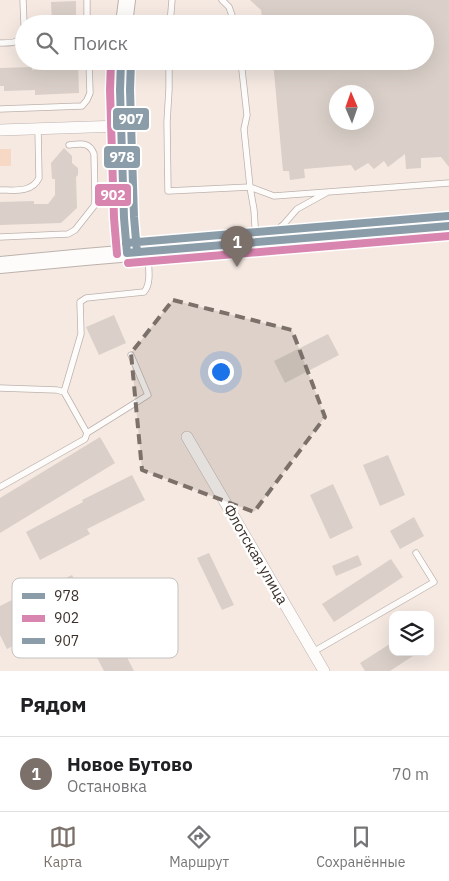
<!DOCTYPE html>
<html lang="ru">
<meta charset="utf-8">
<style>
body{margin:0;font-family:"IBM Plex Sans",sans-serif;background:#f2f2f2;color:#202124}
.controls{position:absolute;right:15px;bottom:15px;display:grid;overflow:hidden;border-radius:10px;box-shadow:0 5px 20px #0002}
.controls button{width:45px;height:45px;display:grid;place-items:center;padding:0;border:0;border-bottom:1px solid #e0e0e0;background:#fff;color:#202124;font:25px sans-serif}
.compass{position:absolute;left:329px;top:85px;width:45px;height:45px;border-radius:50%;background:#fff;box-shadow:0 5px 20px #0002;rotate:358deg}
.you{position:absolute;left:220px;top:371px;width:18px;height:18px;margin:-12px;border:4px solid #fff;border-radius:50%;background:#1a73e8;box-shadow:0 0 0 8px #1a73e833}
.badge{display:grid;place-items:center;width:32px;height:32px;border-radius:50%;background:#7c716a;color:#fff;font-size:16px;font-weight:700}
.pin{position:absolute;translate:-50% -41px;filter:drop-shadow(0 1px 2px #0008)}
.pin::after{content:'';position:absolute;top:26px;width:18px;height:15px;background:inherit;clip-path:polygon(0 0,100% 0,50% 100%)}
.list{margin:0;padding:0;list-style:none}
h2{display:flex;justify-content:space-between;align-items:center;height:65px;margin:0;padding:0 20px;font-size:21px}
h2 small{font-size:16px;font-weight:400;color:#757577}
.list li{display:grid;grid-template-columns:32px 1fr auto;gap:15px;align-items:center;box-sizing:border-box;height:75px;padding:0 20px;border-top:1px solid #e0e0e0}
.list b{display:block;font-size:19px;white-space:nowrap}
.list p{margin:0;font-size:16px;white-space:nowrap;color:#757577}
.list em{font-size:16px;font-style:normal;color:#757577}
.icon{flex:none;width:28px;height:28px;fill:none;stroke:currentColor;stroke-width:2;stroke-linecap:round;stroke-linejoin:round}
.map{position:relative;flex:none;width:449px;height:671px;overflow:hidden}
.search{position:absolute;background:#fff;box-shadow:0 5px 20px #0002;left:15px;right:15px;top:15px;height:55px;display:flex;align-items:center;gap:12px;box-sizing:border-box;padding:0 18px;border-radius:28px;color:#757577;font-size:19px}
.sheet{height:140px;background:#fff}
nav{display:flex;justify-content:space-around;align-items:center;box-sizing:border-box;height:70px;border-top:1px solid #e0e0e0;background:#fff;font-size:14px;color:#757577}
nav a{display:grid;justify-items:center;gap:2px}
nav .on{color:#7c716a}
.map>svg:first-child{display:block}
</style>
<div class="map">
<svg width="449" height="671" viewBox="0 0 449 671">
<rect width="100%" height="100%" fill="#f5e9e2"/>
<path fill="#f6d8c5" d="M0 149H11V166H0Z"/>
<path fill="#dad0c9" fill-rule="evenodd" d="M250 0H449V167L441 157 421 158V168L406 169 405 154 388 167 384 161 374 169 368 163 355 171 351 165 304 169 305 178 290 180 289 171H283L273 61H425V24H263L261 10ZM336 92H366V122H336Z
M76 1V24H52L51 2Z
M53 61H78L79 93 35 95V90L4 91V86H0V68L32 67V70L53 69Z
M64 148 72 156V163L78 168V175L76 177 77 208 61 223 0 225V202L34 201V204H48L55 195V179H52L51 163Z
M114 315 126 343 99 355 86 327Z
M328 334 339 355 285 383 274 361Z
M100 437 115 463 0 533V498Z
M388 455 405 495 380 506 363 465Z
M132 475 145 500 87 529 90 534 40 560 26 532 83 502 82 500Z
M333 484 353 528 330 539 310 495Z
M414 517 424 536 400 549 390 531Z
M209 553 234 605 222 610 197 558Z
M358 555 362 565 336 576 332 566Z
M391 559 403 577 334 622 322 604Z
M72 575 88 608 71 616 55 583Z
M30 591 48 628 7 649 0 635V606Z
M112 628 134 671H104L88 640Z
M393 642V652H419L390 671H365L360 663Z"/>
<g fill="none" stroke-linecap="round" stroke-linejoin="round">
<defs>
<path id="service" d="M23 0 24 24
M87 0V24
M222 0 229 7 235 24
M170 24 172 0
M0 43C10 43 20 44 24 32
M169 61V89L167 122 168 191 250 187 244 129 247 115 241 61
M0 109 82 106 87 100 90 93 89 61
M0 190C14 190 32 193 39 178L38 129
M0 237 68 234 75 230 94 206 95 199 94 154C89 141 80 144 69 145
M269 237 284 224 297 209 326 193
M256 241 254 210 250 187 274 196 449 183
M0 388 57 390 64 392 87 433 85 439 0 487
M64 392 81 334 80 302 86 298 144 292C152 283 148 266 148 254
M87 433 148 395 131 355
M313 652 434 582 416 553"/>
<path id="minor" d="M0 130 121 126
M187 437 324 671"/>
<path id="secondary" d="M124 24 127 0
M121 61 120 90 124 218 127 253
M0 265 85 257 449 226"/>
</defs>
<use href="#service" stroke="#bcb2ac" stroke-width="7"/>
<use href="#minor" stroke="#bcb2ac" stroke-width="12"/>
<use href="#secondary" stroke="#bcb2ac" stroke-width="18"/>
<use href="#service" stroke="#fefcfb" stroke-width="5.5"/>
<use href="#minor" stroke="#fefcfb" stroke-width="11"/>
<use href="#secondary" stroke="#fefcfb" stroke-width="16"/>
<defs>
<path id="bus-1" d="M121 61 120 90 124 218 127 253
M127 253 449 226"/>
<path id="bus-2" d="M111 61 110 90 114 218 117 254
M128 263 449 236"/>
<path id="bus-3" d="M131 61 130 90 134 217 137 252
M126 243 448 216"/>
</defs>
<use href="#bus-1" stroke="#fff" stroke-width="11"/>
<use href="#bus-2" stroke="#fff" stroke-width="11"/>
<use href="#bus-3" stroke="#fff" stroke-width="11"/>
<use href="#bus-1" stroke="#8c9daa" stroke-width="8"/>
<use href="#bus-2" stroke="#d885b0" stroke-width="8"/>
<use href="#bus-3" stroke="#8c9daa" stroke-width="8"/>
</g>
<path fill="#7c716a" fill-opacity="0.2" stroke="#7c716a" stroke-width="4" stroke-dasharray="10 6" stroke-linejoin="round" d="M173 300 292 330 325 417 254 512 142 470 131 353Z"/>
<g text-anchor="middle" dominant-baseline="central" stroke-width="5" stroke-linejoin="round" paint-order="stroke">
<g font-size="15" fill="#3b302a" stroke="#fff">
<text transform="translate(256 554) rotate(60)">Флотская улица</text>
</g>
</g>
<rect x="12" y="578" width="166" height="80" rx="8" fill="#fff" stroke="#c4c1bf" stroke-width="1"/>
<rect x="22" y="593" width="23" height="6" fill="#8c9daa"/>
<rect x="22" y="615" width="23" height="7" fill="#d885b0"/>
<rect x="22" y="638" width="23" height="6" fill="#8c9daa"/>
<g font-size="14" fill="#3b302a">
<text x="54" y="601">978</text>
<text x="54" y="623">902</text>
<text x="54" y="646">907</text>
</g>
<g stroke="#fff" stroke-width="2">
<rect x="112" y="107" width="38" height="24" rx="5" fill="#8c9daa"/>
<rect x="103" y="145" width="38" height="24" rx="5" fill="#8c9daa"/>
<rect x="94" y="183" width="38" height="24" rx="5" fill="#d885b0"/>
</g>
<g font-size="14" text-anchor="middle" font-weight="bold" fill="#fff">
<text x="131" y="124">907</text>
<text x="122" y="162">978</text>
<text x="113" y="200">902</text>
</g>
</svg>
<div class="controls">
<button><svg class="icon" aria-label="layers" viewBox="0 0 24 24"><path d="M12 4l9 5-9 5-9-5zM3 14l9 5 9-5"/></svg></button>
</div>
<svg class="compass" viewBox="-18 -18 36 36"><path d="M0-13l5 13h-10z" fill="#e53935"/><path d="M0 13l5-13h-10z" fill="#757577"/></svg>
<div class="you"></div>
<div class="pin badge" style="left:237px;top:267px">1</div>
<div class="search"><svg class="icon" aria-label="search" viewBox="0 0 24 24"><circle cx="10" cy="10" r="6"/><path d="M15 15l6 6"/></svg>Поиск</div>
</div>
<section class="sheet">
<h2>Рядом<small></small></h2>
<ul class="list">
<li><span class="badge">1</span><div><b>Новое Бутово</b><p>Остановка</p></div><em>70 m</em></li>
</ul>
</section>
<nav>
<a class="on"><svg class="icon" aria-label="map" viewBox="0 0 24 24"><path d="M3 6l6-2 6 2 6-2v14l-6 2-6-2-6 2zM9 4v14M15 6v14"/></svg>Карта</a>
<a><svg class="icon" aria-label="directions" viewBox="0 0 24 24"><path d="M12 3l9 9-9 9-9-9zM9 14v-3h6M13 9l2 2-2 2"/></svg>Маршрут</a>
<a><svg class="icon" aria-label="saved" viewBox="0 0 24 24"><path d="M7 4h10v16l-5-4-5 4z"/></svg>Сохранённые</a>
</nav>
